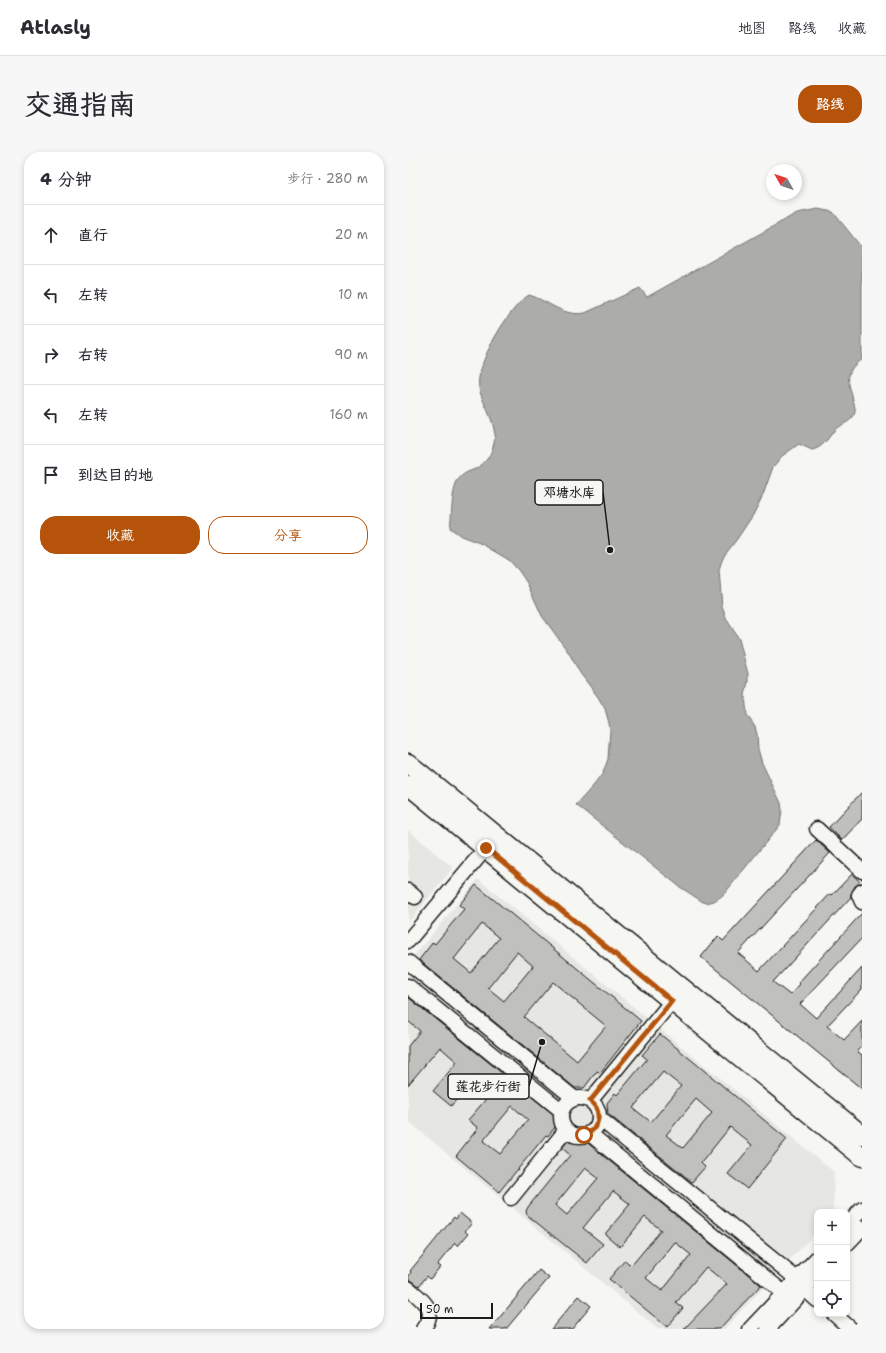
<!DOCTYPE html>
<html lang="zh">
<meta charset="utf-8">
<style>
body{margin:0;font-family:"Shantell Sans","LXGW WenKai TC",sans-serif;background:#f7f7f7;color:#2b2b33}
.controls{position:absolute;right:12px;bottom:12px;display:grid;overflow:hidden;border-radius:8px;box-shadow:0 2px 6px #0003}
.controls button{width:36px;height:36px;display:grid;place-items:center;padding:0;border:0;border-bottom:1px solid #e1e1e2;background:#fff;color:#2b2b33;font:20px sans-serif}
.compass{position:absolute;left:358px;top:12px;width:36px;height:36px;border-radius:50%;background:#fff;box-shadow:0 2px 6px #0003;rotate:310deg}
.scale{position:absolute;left:12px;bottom:10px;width:73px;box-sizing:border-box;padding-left:4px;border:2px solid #1c1c1c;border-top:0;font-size:11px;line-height:14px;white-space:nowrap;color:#1c1c1c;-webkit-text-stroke:3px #f6f6f2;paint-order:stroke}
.stop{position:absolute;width:12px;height:12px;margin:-9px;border:3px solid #b45309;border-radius:50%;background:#fff}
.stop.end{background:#b45309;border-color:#fff;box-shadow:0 1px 4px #0008}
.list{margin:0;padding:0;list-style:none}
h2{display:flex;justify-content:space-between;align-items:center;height:52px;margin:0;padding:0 16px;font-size:17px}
h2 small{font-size:13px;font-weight:400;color:#7c7c81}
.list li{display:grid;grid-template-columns:26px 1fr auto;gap:12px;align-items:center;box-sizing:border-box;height:60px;padding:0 16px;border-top:1px solid #e1e1e2}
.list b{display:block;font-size:15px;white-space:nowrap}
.list em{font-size:13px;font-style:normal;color:#7c7c81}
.actions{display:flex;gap:8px;padding:12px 16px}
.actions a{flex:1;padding:9px 0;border:1px solid #b45309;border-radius:16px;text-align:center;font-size:14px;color:#b45309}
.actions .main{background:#b45309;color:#fff}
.icon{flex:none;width:22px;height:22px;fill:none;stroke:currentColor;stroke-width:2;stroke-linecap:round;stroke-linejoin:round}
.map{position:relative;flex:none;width:454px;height:1177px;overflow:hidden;border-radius:16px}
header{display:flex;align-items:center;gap:24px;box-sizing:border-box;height:56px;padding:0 20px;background:#fff;border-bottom:1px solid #e1e1e2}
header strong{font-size:19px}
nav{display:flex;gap:22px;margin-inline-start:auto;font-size:14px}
.intro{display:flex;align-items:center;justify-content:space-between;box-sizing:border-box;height:96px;padding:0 24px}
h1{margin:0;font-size:28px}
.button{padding:10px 18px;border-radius:16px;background:#b45309;color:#fff;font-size:14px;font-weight:700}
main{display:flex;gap:24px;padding:0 24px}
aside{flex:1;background:#fff;border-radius:16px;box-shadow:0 2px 6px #0003}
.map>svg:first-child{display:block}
</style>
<header>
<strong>Atlasly</strong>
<nav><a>地图</a><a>路线</a><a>收藏</a></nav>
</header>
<div class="intro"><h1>交通指南</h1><a class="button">路线</a></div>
<main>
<aside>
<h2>4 分钟<small>步行 · 280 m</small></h2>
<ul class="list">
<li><svg class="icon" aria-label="ahead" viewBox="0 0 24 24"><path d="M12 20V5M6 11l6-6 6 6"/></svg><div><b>直行</b></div><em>20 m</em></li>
<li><svg class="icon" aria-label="left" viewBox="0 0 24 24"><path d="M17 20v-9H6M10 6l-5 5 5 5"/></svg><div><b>左转</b></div><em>10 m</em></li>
<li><svg class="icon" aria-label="right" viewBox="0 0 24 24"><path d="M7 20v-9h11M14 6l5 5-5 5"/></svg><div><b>右转</b></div><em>90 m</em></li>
<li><svg class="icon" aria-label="left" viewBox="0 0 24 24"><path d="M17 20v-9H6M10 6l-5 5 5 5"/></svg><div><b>左转</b></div><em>160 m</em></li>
<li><svg class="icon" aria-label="arrive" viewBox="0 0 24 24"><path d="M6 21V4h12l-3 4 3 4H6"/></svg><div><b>到达目的地</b></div></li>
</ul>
<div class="actions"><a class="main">收藏</a><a>分享</a></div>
</aside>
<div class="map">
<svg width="454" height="1177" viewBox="0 0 454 1177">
<rect width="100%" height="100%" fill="#f6f6f2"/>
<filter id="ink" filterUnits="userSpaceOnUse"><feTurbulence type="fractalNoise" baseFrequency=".025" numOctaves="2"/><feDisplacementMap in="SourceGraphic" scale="8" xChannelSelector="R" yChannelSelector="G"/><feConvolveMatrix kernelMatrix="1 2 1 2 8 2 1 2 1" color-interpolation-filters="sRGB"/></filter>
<g filter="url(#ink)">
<path fill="#e6e6e2" d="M0 678 45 716 0 771Z
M70 727 426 1020 425 1060H409V1079L316 1177H250L0 969V811Z"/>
<path fill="#acaca9" stroke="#727271" d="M410 57 425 60 454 96V207C434 221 441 231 446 251 447 255 448 259 446 263 442 272 430 272 425 280 419 288 414 296 404 298L391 292 374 304 365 315 355 343 345 363 329 387 316 404 313 411 311 418 314 455 319 468 331 487 340 522V529L337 544 339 563 347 575 349 582 350 597 354 611 373 651 374 658 372 673 316 742C310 747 304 752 295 750L272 735 168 653 186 633 195 621 200 607 202 578 201 571 197 557 190 545 172 521 161 501 134 464 119 431 111 419 101 408 74 392 53 384 42 376C44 363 43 340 50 328 55 321 60 320 67 317 78 312 84 301 86 291 90 272 75 254 71 236 66 213 102 154 121 143 141 149 155 165 177 161L232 136 239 145 389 61Z"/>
<path fill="#c0c0bd" stroke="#1c1c1c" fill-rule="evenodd" d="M454 640V667L434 688 421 675Z
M408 688 422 701 330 801 351 819 422 742 424 743 444 722 453 731 447 734 443 742V745L365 830 382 843 392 832 390 831 454 761V786L392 852 408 866 454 816V837L419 874 436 888 454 869V894L449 899 454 903V937L293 805 310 784 315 789Z
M68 733 233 869 192 921 189 919 176 936H167L11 808 25 790 27 792 56 757 51 753ZM74 772 91 786 63 821 46 807ZM109 800 125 814 96 849 80 836ZM145 830 198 874 169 909 116 865Z
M0 845 146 963 148 974 140 984 138 983 91 1040 48 1004 70 976 60 968 85 939 68 925 43 954 25 939 49 910 32 895 0 933V894L12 879 0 869ZM104 954 120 968 92 1002 75 989Z
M252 882 379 987 339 1037 320 1022 344 993 322 975 293 1011 297 1015 284 1030 200 962 199 951 207 941 209 943 239 907 234 903ZM255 920 273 934 243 970 225 956ZM288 947 304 961 275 996 258 983Z
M164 984H173L176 988 353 1133 311 1177H276L319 1132 298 1115 268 1151 275 1156 259 1175 201 1127 217 1108 223 1114 253 1078 237 1065 212 1095 197 1082 222 1052 205 1039 175 1076 195 1092 179 1111 119 1063 118 1059 120 1055 162 1003 154 996ZM177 1016 190 1026 159 1063 147 1053ZM267 1090 283 1103 254 1139 238 1126Z
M52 1061 64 1071 57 1079 60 1082 50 1094 47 1091 29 1113 32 1115 22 1127 19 1124 11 1134 0 1126 3 1120 2 1119 46 1065 48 1067Z
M131 1118 141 1126 98 1177H82Z
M171 1144 183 1154 164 1177H143Z"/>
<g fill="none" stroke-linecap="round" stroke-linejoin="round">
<defs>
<path id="minor" d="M409 677 454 719
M0 739 7 745
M454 739 451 743 454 750
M0 789 78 696
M0 810 167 947
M0 834 154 959
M153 965a19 19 0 1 1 38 0a19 19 0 1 1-38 0Z
M182 949 264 849
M191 966 389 1127
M181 981 376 1141
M103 1046 158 978
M439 1073 454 1057
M439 1092 454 1076
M0 1136C14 1148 30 1157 15 1177
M397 1137 409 1148
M426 1162 443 1177
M342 1177 409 1106
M360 1177 409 1124"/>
<path id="major" d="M0 611 454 983
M0 633 454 1005"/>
</defs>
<use href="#minor" stroke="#1c1c1c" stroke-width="17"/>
<use href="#major" stroke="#1c1c1c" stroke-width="21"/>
<use href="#minor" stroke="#f6f6f2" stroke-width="14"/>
<use href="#major" stroke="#f6f6f2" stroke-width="18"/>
</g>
</g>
<g fill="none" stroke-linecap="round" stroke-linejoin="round" filter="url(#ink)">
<path stroke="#b45309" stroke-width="5" d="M78 696 264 849 182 949C195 959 192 977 176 983"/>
</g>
<path fill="none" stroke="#1c1c1c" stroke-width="1.5" d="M202 398L195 340M134 890L121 934"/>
<g fill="#1c1c1c" stroke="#f6f6f2" stroke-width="1.5">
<circle cx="202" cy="398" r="4"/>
<circle cx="134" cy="890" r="4"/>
</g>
<g fill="#f6f6f2" stroke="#1c1c1c" stroke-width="1.5">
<rect x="127" y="328" width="68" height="25" rx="4"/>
<rect x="40" y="922" width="81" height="25" rx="4"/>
</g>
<g font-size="13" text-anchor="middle" font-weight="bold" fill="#1c1c1c">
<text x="161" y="345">邓塘水库</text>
<text x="80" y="939">莲花步行街</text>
</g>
</svg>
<div class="controls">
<button>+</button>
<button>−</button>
<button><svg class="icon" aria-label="locate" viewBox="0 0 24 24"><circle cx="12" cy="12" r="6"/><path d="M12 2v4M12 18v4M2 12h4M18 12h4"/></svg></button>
</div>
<svg class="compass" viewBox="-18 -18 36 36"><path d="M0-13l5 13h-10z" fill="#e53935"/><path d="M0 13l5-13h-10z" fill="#7c7c81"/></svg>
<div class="scale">50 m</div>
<div class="stop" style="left:176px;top:983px"></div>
<div class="stop end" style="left:78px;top:696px"></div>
</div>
</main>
